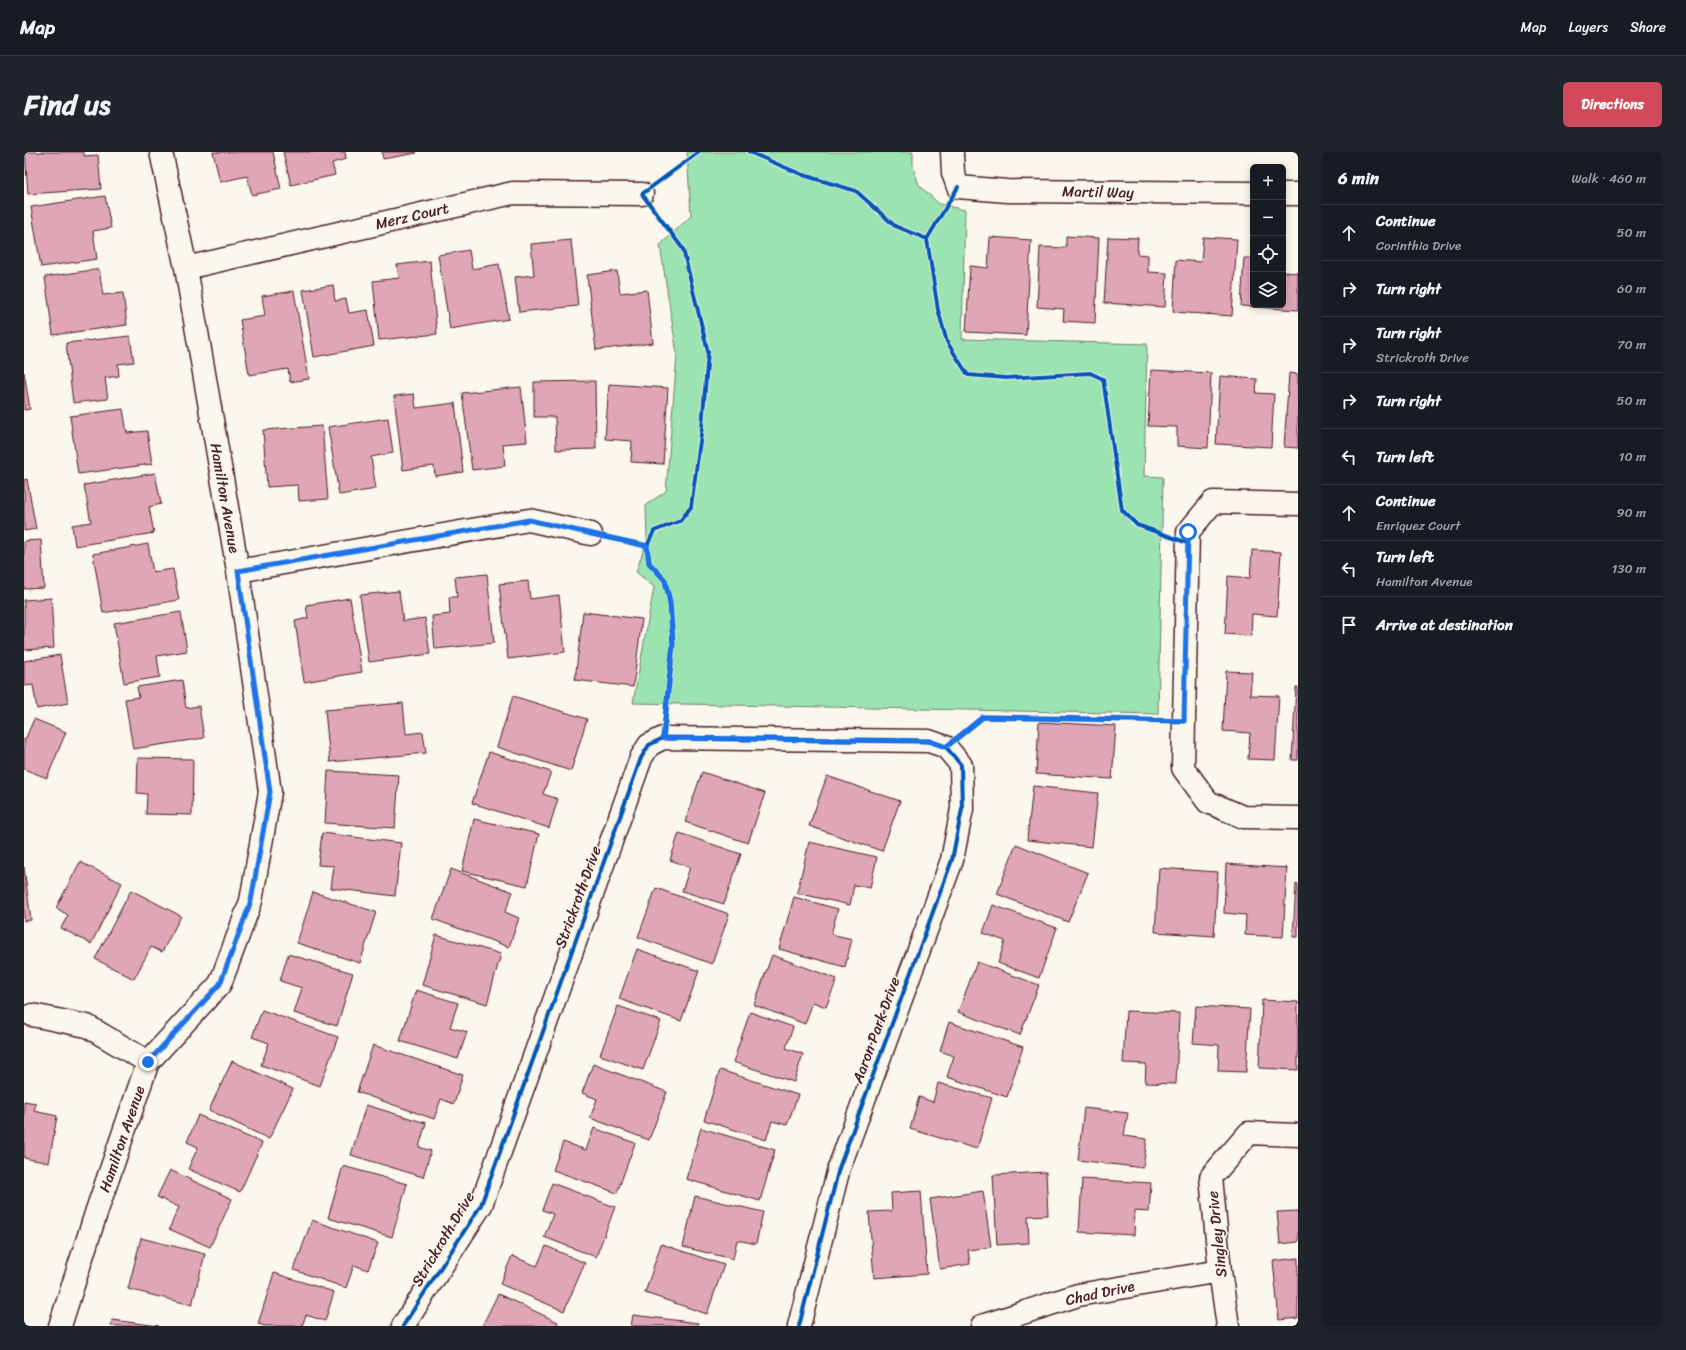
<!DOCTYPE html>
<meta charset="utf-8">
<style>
body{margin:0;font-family:Sriracha,sans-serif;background:#20242c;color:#f1f3f6}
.controls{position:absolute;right:12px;top:12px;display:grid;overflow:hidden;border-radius:6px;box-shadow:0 2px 10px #0003}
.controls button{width:36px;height:36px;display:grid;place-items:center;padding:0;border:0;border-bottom:1px solid #363941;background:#171b24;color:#f1f3f6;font:20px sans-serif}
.stop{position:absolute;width:12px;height:12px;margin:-9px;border:3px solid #1a73e8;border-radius:50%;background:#fff}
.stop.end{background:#1a73e8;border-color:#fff;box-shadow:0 1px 4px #0008}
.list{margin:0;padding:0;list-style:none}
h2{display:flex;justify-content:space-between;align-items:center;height:52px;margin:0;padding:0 16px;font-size:17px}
h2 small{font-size:13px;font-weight:400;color:#9ea1a6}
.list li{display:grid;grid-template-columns:26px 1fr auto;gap:12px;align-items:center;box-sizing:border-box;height:56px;padding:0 16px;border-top:1px solid #363941}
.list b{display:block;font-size:15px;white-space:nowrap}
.list p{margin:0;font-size:13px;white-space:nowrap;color:#9ea1a6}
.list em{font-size:13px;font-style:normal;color:#9ea1a6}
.icon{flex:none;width:22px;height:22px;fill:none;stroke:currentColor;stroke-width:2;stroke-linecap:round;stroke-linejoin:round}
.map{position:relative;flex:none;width:1274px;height:1174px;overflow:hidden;border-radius:6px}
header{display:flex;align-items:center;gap:24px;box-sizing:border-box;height:56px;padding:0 20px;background:#171b24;border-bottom:1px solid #363941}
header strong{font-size:19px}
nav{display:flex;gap:22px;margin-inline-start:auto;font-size:14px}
.intro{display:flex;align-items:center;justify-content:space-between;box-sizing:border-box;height:96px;padding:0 24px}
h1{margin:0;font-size:28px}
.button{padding:10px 18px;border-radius:6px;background:#d1495b;color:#fff;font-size:14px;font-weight:700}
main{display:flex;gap:24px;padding:0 24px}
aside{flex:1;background:#171b24;border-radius:6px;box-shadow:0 2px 10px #0003}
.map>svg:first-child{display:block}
</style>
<header>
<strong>Map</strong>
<nav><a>Map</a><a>Layers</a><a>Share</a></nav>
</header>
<div class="intro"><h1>Find us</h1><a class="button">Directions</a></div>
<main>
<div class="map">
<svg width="1274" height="1174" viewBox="0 0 1274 1174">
<rect width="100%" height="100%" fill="#fbf7ec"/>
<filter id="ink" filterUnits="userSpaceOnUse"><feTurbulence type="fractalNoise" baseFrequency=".025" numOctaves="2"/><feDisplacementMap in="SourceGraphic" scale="8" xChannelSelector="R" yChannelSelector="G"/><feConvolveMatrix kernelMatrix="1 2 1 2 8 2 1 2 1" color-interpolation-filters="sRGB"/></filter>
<g filter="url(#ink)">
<path fill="#9be3b0" stroke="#72816e" d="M663 0H889V15L895 33 915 52 941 58 938 187 1123 192 1120 324 1139 325 1134 562 609 551 630 435 612 420 623 388 622 353 642 339 653 202 636 93 667 64Z"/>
<path fill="#dfa6b6" stroke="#4a1f2b" d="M1 0H60V4L74 3 77 37 4 42Z
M189 0H249L257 37 228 43 223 24 196 30Z
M259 0H321L322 7 308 11 311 23 267 33Z
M358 0H392L393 1 359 7Z
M81 44 87 76 69 79 73 107 17 115 7 55Z
M1042 84 1075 86 1071 171 1039 169 1040 157 1013 155 1016 95 1042 96Z
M966 85 1007 88 1002 183 942 180 946 114 964 116Z
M1084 85 1114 86 1113 102 1124 103V120L1143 121 1141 155 1080 151Z
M1179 85 1213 87 1208 164 1149 160 1152 108 1177 110Z
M547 88 554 154 495 160 491 125 510 123 507 92Z
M445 98 448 117 475 112 485 167 426 177 414 103Z
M1220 106H1229V153H1259V120L1274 121V158L1217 154Z
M406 109 413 182 355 188 349 129 375 126 373 113Z
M75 117 79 143 99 141 103 173 29 183 21 125Z
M593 119 596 141 623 138 629 191 572 198 563 123Z
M309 133 311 149 322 147 325 161 344 158 350 194 290 205 279 138Z
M270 139 285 227 266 230 264 217 225 223 216 168 241 164 238 144Z
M106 184 110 210 94 212 95 224 81 226 84 247 49 251 42 191Z
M1127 218 1187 221 1184 296 1153 294V275L1124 274Z
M0 220 6 257 0 258Z
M1265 221 1274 222V296L1260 295Z
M1196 224 1233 227 1232 241 1250 242 1247 295 1192 292Z
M571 229 572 297 532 298 531 265H510V230Z
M585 232 644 236 639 312 607 310 608 289 581 287Z
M497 235 503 290 479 292 481 314 448 318 438 241Z
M390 242 392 256 431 251 439 320 411 324 410 314 379 318 370 244Z
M99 257 103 281 123 279 128 312 54 322 46 264Z
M364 266 369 301 347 305 352 337 315 343 304 275Z
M298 274 304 347 275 349 274 333 243 335 239 278Z
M131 321 137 352 125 355 130 381 51 394 48 373 67 370 60 333Z
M3 327 12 377 0 379V328Z
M17 388 20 436 0 437V389Z
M124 392 129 420 149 417 155 448 79 461 69 402Z
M1228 398 1257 400 1253 464 1228 462 1227 484 1201 482 1204 424 1226 426Z
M463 422 470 491 411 497 408 464 426 462 425 445H433L431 425Z
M504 429 506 447 535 443 541 500 484 507 475 432Z
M375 439 379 469 401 466 406 502 345 510 336 443Z
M27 446 30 496 0 498V448Z
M326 446 338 520 280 530 271 469 284 466 282 453Z
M157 460 163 499 133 504 136 525 100 531 90 471Z
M559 460 618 467 609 535 551 528Z
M36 503 44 551 13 557 9 533 0 534V509Z
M1202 519 1228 520 1226 543 1255 544 1251 608 1224 607 1226 581 1199 579Z
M158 528 162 556 175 554 180 586 109 597 101 547 115 545 113 535Z
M1272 535H1274V608H1268Z
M489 544 563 567 547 619 473 595Z
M379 551 382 582 399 580 402 601 306 610 301 558Z
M10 567 42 580 23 626 0 617V587L1 588Z
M1015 570 1092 574 1088 627 1012 622Z
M465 600 527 620 519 642 534 647 525 676 448 651Z
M114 606 169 607 168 663 122 662 123 642 113 641Z
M304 619 375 623 371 676 301 671Z
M678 620 741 641 724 691 661 670Z
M803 624 876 649 858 699 785 674Z
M1009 634 1074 641 1068 695 1003 688Z
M450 667 515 682 503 734 438 719Z
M298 681 377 691 371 744 307 736 310 714 294 713Z
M655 681 717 702 700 752 658 739 666 715 646 708Z
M785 690 853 705 846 736 830 733 826 753 773 741Z
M992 692 1064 721 1044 770 973 742Z
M56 710 98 731 67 792 37 776 44 763 32 756Z
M1202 712 1263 716 1259 785 1221 783 1222 763 1200 761Z
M0 715 7 768 0 769Z
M1135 716 1194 720 1190 784 1131 780Z
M427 717 489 740 481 760 495 766 485 795 409 767Z
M1272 731 1274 732V785H1269Z
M632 736 705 762 688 812 614 785Z
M107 738 157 764 138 800 127 795 110 827 71 807Z
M289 740 352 760 336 811 273 791Z
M770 745 814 757 807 782 828 787 821 815 755 797Z
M969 753 1033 776 1015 826 974 811 981 789 959 781Z
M412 783 477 802 463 852 398 833Z
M613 797 675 819 657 869 595 847Z
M264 802 329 821 313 874 270 861 278 836 256 829Z
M748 803 813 827 802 855 789 850 781 872 730 853Z
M953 810 1015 833 996 883 934 860Z
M392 838 434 851 426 875 443 880 434 907 376 889Z
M1238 848 1274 850V918L1235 916Z
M594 854 637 869 619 918 576 903Z
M1172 854 1226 857 1222 920 1194 919 1195 893 1169 891Z
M238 858 314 885 296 934 237 913 245 891 228 885Z
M1102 859 1155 861 1152 932 1121 931 1122 912 1099 911Z
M726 860 769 875 762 896 779 902 770 930 709 910Z
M925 870 999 895 983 945 923 925 930 904 916 899Z
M349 893 439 923 430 952 417 947 410 967 333 940Z
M208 909 269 937 245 987 185 958Z
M569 912 643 940 625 988 566 966 573 947 558 941Z
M696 918 774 943 763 973 748 969 742 988 680 968Z
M914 931 968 946 953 997 886 977 895 945 909 950Z
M0 949 12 951 10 959 33 964 25 1011 0 1006Z
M342 953 402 971 395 995 407 999 399 1025 327 1003Z
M1060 956 1104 961 1100 984 1123 987 1119 1016 1054 1008Z
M174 963 238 991 216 1040 164 1017 174 995 163 990Z
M570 976 611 991 593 1041 529 1018 539 990 562 998Z
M677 976 751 998 736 1049 662 1027Z
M319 1014 383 1032 368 1085 304 1066Z
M146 1018 208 1047 186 1095 145 1077 155 1055 133 1045Z
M1022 1020 1024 1063 1004 1064 1005 1091 973 1093 969 1023Z
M1058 1027 1127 1031 1125 1060 1111 1059 1110 1083 1055 1080Z
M528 1031 591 1055 572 1105 520 1085 529 1062 518 1058Z
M897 1039 903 1122 850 1126 845 1060 868 1059 867 1041Z
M959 1039 967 1095 944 1098 946 1112 916 1117 906 1047Z
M671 1044 739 1060 732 1092 713 1088 709 1107 659 1095Z
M1274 1059V1090L1256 1092 1253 1060Z
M288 1068 354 1091 344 1118 330 1113 322 1136 270 1118Z
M117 1086 181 1102 168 1153 104 1137Z
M637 1092 700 1113 683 1162 621 1141Z
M522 1094 561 1111 540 1159 476 1132 488 1104 513 1114Z
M1274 1106V1166L1255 1168 1249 1109Z
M250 1121 310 1140 301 1169 282 1163 278 1174H241L234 1172Z
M474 1142 534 1170 532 1174H458Z
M609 1163 674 1171V1174H607Z
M88 1168 135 1174H87Z"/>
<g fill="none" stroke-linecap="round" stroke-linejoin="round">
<defs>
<path id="minor" d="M928 0 929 21 934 35 983 39 1229 41
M1259 42H1274
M162 116 489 41 618 42
M1274 352 1189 350 1164 380 1159 616 1184 650 1219 665 1274 666
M214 419 505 368 567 382
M8 863 63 874 124 910
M36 1174 73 1058 124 910 196 832 227 749 246 640 214 419 162 116 137 0
M379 1174 457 1053 617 606 625 593 639 586 905 589 922 595 937 613 938 657 928 708 815 1016 775 1174
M958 1174 1054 1143 1196 1119
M1204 1174 1196 1119 1187 1025 1225 981 1274 983"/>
</defs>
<use href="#minor" stroke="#4a1f2b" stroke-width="25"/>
<use href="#minor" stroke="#fbf7ec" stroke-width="22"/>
<defs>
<path id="cycleway" d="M725 0 779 23 832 39 871 74 903 87
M934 35 903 87 914 158 923 190 944 223 982 226 1066 221 1079 227 1098 358 1113 373 1164 391
M567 382 623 394 625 411 641 428 646 451 649 492 639 586
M623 394 630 379 656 369 667 355 678 275 684 200 659 97 618 42 675 0
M922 595 959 565 1160 569
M379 1174 457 1053 617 606 625 593 639 586 905 589 922 595
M775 1174 815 1016 928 708 938 657 937 613 922 595"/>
</defs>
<use href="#cycleway" stroke="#fbf7ec" stroke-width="6"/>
<use href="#cycleway" stroke="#0057b8" stroke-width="4"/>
</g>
</g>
<g fill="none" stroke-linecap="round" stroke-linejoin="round" filter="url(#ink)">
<path stroke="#1a73e8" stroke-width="5" d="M124 910 196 832 227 749 246 640 214 419 505 368 623 394 625 411 641 428 646 451 649 492 639 586 905 589 922 595 959 565 1160 569 1164 380"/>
</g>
<g text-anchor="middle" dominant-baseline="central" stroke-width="3" stroke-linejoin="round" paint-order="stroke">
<g font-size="15" fill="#4a1f2b" stroke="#fbf7ec">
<text transform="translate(1074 40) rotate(1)">Martil Way</text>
<text transform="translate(388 64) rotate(-13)">Merz Court</text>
<text transform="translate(201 346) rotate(80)">Hamilton Avenue</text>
<text transform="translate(554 745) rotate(-70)">Strickroth Drive</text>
<text transform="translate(852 878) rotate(-70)">Aaron Park Drive</text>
<text transform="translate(98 987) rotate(-71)">Hamilton Avenue</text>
<text transform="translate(1193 1082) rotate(-96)">Singley Drive</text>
<text transform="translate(419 1087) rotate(-59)">Strickroth Drive</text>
<text transform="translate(1076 1141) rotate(-12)">Chad Drive</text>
</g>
</g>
</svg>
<div class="controls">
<button>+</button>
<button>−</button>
<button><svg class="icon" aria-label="locate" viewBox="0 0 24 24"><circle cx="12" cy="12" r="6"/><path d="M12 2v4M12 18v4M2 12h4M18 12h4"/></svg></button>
<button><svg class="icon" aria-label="layers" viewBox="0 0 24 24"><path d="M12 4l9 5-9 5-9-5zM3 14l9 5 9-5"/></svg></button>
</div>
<div class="stop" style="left:1164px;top:380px"></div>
<div class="stop end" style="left:124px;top:910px"></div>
</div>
<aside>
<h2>6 min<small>Walk · 460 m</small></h2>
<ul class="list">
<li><svg class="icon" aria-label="ahead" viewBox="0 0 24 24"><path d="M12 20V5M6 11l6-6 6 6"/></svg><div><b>Continue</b><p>Corinthia Drive</p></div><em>50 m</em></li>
<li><svg class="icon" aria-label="right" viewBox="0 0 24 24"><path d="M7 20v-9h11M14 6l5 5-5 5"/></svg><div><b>Turn right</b></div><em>60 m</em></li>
<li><svg class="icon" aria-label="right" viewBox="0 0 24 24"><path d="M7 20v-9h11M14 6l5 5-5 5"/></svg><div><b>Turn right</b><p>Strickroth Drive</p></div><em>70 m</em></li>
<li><svg class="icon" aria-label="right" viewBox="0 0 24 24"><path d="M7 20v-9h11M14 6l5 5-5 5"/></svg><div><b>Turn right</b></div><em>50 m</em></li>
<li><svg class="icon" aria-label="left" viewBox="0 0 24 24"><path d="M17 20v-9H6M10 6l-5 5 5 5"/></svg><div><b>Turn left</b></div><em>10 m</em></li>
<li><svg class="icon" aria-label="ahead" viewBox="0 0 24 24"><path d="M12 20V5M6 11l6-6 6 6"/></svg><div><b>Continue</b><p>Enriquez Court</p></div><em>90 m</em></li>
<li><svg class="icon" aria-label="left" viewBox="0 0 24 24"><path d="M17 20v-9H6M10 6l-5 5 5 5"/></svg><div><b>Turn left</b><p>Hamilton Avenue</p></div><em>130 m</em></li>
<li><svg class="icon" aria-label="arrive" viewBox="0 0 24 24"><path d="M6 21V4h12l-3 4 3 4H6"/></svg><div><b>Arrive at destination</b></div></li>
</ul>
</aside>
</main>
